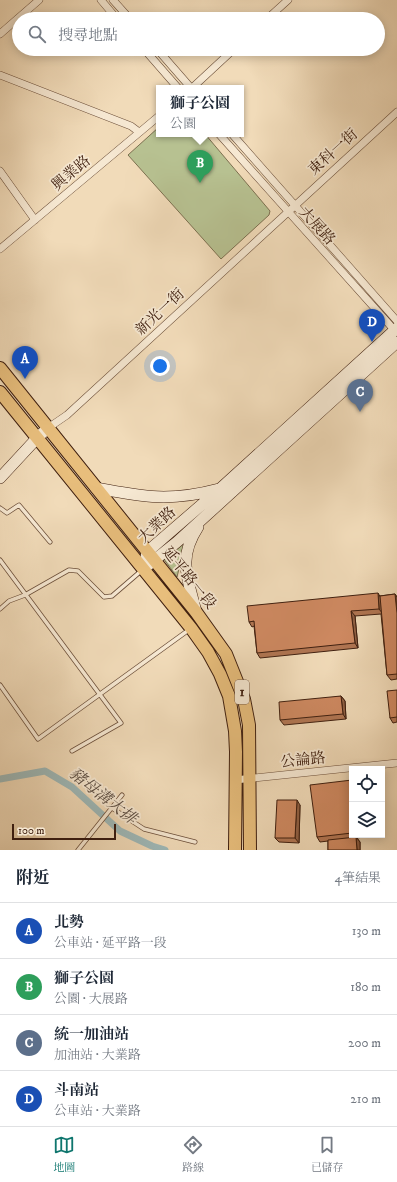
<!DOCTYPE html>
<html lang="zh-TW">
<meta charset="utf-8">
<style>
body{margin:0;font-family:"IM FELL DW Pica","Noto Serif TC",serif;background:#f6f6f7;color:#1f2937}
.controls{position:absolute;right:12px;bottom:12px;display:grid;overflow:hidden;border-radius:0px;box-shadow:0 2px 10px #0003}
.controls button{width:36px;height:36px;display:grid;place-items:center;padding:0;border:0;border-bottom:1px solid #e0e1e3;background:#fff;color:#1f2937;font:20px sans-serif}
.scale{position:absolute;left:12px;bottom:10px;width:104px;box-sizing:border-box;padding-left:4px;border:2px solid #402010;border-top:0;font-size:11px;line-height:14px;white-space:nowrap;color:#402010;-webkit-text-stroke:3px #f6e8d2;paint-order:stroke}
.you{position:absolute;left:160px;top:366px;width:14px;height:14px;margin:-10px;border:3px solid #fff;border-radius:50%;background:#1a73e8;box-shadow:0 0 0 6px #1a73e833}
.badge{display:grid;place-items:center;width:26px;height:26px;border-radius:50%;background:#0f766e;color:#fff;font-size:13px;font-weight:700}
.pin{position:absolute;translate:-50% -33px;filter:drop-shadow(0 1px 2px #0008)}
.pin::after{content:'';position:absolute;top:21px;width:14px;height:12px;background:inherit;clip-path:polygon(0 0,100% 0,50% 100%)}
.popup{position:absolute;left:156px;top:85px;width:88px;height:52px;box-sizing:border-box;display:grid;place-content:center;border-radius:0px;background:#fff;filter:drop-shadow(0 1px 3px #0005);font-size:13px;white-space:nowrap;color:#747a83}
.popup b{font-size:15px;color:#1f2937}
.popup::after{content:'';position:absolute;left:50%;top:100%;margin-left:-8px;border:8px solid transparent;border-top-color:#fff}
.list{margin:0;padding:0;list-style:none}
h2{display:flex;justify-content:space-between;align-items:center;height:52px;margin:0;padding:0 16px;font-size:17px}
h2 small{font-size:13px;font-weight:400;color:#747a83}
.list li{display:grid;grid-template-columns:26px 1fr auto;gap:12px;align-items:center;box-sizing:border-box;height:56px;padding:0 16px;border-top:1px solid #e0e1e3}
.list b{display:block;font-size:15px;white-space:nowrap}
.list p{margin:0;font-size:13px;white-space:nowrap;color:#747a83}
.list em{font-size:13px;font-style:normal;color:#747a83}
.icon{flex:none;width:22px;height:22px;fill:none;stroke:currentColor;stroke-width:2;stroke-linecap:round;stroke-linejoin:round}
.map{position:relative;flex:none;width:397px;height:850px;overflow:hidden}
.search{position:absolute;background:#fff;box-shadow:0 2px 10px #0003;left:12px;right:12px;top:12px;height:44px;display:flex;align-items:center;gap:10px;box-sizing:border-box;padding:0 14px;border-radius:22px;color:#747a83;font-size:15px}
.sheet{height:276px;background:#fff}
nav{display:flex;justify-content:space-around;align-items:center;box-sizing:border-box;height:56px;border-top:1px solid #e0e1e3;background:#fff;font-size:11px;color:#747a83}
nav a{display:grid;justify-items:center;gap:2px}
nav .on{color:#0f766e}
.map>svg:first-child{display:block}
</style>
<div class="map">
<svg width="397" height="850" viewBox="0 0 397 850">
<rect width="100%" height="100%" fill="#f1dbb9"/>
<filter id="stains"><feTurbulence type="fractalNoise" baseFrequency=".005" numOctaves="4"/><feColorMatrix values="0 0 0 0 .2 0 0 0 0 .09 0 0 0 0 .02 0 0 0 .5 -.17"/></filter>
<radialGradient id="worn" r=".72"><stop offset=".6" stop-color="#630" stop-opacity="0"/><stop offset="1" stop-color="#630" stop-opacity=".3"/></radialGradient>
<path fill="#b7c191" stroke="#7c7050" d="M159 127V134H205L270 211 269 215 221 259 128 155Z
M186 539 177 577 163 558Z"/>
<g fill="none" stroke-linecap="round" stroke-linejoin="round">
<path stroke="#9eb9b9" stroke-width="7" d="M0 779 45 771 72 787 120 831 152 846 165 850"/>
<defs>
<path id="lane" d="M0 508 7 513 19 505 50 542
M0 560 121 723 72 751
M0 609 9 601 25 595 69 570 78 571 104 597 112 596 141 571
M0 685 38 739 190 629
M112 808 144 829 195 842
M78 850 122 795"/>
<path id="street" d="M101 0 117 19
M113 0 130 19
M267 19 288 0
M0 34 39 0
M144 49 178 88
M157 49 191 88
M0 75 131 126 139 132
M192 88 234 49
M219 134 396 332
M232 134 397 321
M0 171 35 220
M0 249 159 116
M48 428 67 415 397 112
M235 780 397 763"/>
<path id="secondary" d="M0 478 38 437 48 428
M96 488C144 497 170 502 219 489
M147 566 177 542 397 342
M144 569 147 552 221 488 397 328
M196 612C188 578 177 559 198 527"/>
<path id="primary" d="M0 368 196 612 226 654 244 699 249 725 250 850
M0 392 191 628 208 652 220 674 229 696 235 731 236 752 235 850"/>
</defs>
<use href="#lane" stroke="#6c4f3a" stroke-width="5"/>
<use href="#street" stroke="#6c4f3a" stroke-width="8"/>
<use href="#secondary" stroke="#402010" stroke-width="12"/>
<use href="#primary" stroke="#402010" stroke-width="14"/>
<use href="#lane" stroke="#f6e8d2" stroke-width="3.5"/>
<use href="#street" stroke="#f6e8d2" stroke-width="7"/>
<use href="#secondary" stroke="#f6e8d2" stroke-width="11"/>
<use href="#primary" stroke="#e8be7c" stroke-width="12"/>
</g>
<path fill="#b17653" stroke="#402010" d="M395 594 397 597V679L391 680 387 675 381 614 355 616 358 648 260 658 257 653 254 626 252 627 249 622 380 596Z
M397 690V722L393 723 390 718Z
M341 696 345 701 346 719 284 725 280 720Z
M352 780V835H363L364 837 357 838 360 842V850H328V841L320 842 317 837Z
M300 805 299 843 279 842 275 838Z"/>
<path fill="#906044" stroke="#402010" d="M378 593 381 598 383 614 379 609Z
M395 594 397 597V613Z
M351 611 355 616 358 648 355 643Z
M341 696 345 701 346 719 343 714Z
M297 800 300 805 299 843 295 838Z
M356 837 360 842V850H357Z"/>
<path fill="#ce8961" stroke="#402010" d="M378 593 379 609 351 611 355 643 257 653 254 621 249 622 247 606Z
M395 594 397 613V674L387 675 380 596Z
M397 690V717L390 718 387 691Z
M341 696 343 714 280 720 279 702Z
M352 780V833L317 837 310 785Z
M277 800H297L295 838H275Z
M356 837 357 850H328V840Z"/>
<g text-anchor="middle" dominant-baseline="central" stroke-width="3.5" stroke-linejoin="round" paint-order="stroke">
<rect fill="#f6e8d2" stroke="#775c4a" stroke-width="1" x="235" y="680" width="14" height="24" rx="3"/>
<g font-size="14" font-weight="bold" fill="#402010">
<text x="242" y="692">1</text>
</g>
<g font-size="15" fill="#402010" stroke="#f6e8d2">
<text transform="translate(333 152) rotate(-42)">東科一街</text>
<text transform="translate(71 173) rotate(-40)">興業路</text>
<text transform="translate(317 226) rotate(48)">大展路</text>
<text transform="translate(160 312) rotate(-43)">新光一街</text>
<text transform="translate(157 525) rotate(-43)">大業路</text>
<text transform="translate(189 578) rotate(51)">延平路一段</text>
<text transform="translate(303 760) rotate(-6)">公論路</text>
</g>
<g font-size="16" font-style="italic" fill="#5c4e43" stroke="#f6e8d2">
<text transform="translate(103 796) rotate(38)">豬母溝大排</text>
</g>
</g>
<rect width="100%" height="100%" filter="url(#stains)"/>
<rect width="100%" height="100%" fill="url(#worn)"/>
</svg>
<div class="controls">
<button><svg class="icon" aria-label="locate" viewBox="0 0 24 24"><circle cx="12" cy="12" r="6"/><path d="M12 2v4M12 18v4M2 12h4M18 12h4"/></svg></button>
<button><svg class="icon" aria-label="layers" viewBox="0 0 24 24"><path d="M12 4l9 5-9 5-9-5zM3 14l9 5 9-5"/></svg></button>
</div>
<div class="scale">100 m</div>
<div class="you"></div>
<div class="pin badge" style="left:25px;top:379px;background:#1a4fb4">A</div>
<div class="pin badge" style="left:200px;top:183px;background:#2e9e5b">B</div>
<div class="popup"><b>獅子公園</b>公園</div>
<div class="pin badge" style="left:360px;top:412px;background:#5c6f8a">C</div>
<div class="pin badge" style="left:372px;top:342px;background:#1a4fb4">D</div>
<div class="search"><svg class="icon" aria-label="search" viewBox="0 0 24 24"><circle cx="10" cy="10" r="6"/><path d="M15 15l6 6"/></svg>搜尋地點</div>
</div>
<section class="sheet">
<h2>附近<small>4筆結果</small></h2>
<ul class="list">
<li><span class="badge" style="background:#1a4fb4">A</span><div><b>北勢</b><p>公車站 · 延平路一段</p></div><em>130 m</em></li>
<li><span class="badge" style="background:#2e9e5b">B</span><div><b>獅子公園</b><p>公園 · 大展路</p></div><em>180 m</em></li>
<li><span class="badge" style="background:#5c6f8a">C</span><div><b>統一加油站</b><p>加油站 · 大業路</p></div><em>200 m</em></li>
<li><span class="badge" style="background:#1a4fb4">D</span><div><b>斗南站</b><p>公車站 · 大業路</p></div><em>210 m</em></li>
</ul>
</section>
<nav>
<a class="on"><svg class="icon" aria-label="map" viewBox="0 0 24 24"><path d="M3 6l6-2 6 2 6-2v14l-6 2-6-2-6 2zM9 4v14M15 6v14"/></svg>地圖</a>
<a><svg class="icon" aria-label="directions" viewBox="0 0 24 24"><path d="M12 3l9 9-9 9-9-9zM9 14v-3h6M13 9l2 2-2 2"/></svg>路線</a>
<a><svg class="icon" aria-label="saved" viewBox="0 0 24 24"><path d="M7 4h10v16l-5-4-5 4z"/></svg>已儲存</a>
</nav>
